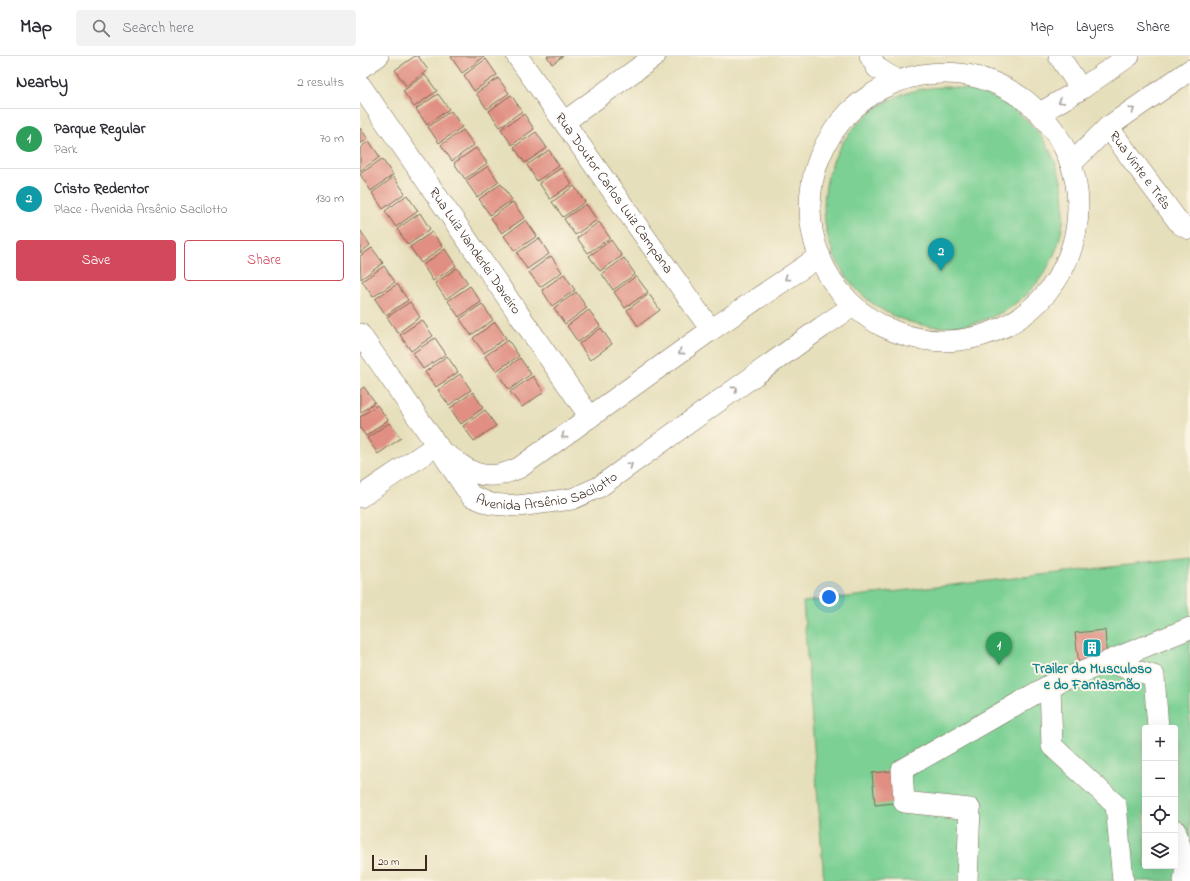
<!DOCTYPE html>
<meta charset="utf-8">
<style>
body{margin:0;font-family:"Indie Flower",sans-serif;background:#f2f2f3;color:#2b2b33}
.controls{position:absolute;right:12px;bottom:12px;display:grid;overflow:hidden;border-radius:4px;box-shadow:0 4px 16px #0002}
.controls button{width:36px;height:36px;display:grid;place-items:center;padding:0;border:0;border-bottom:1px solid #e1e1e2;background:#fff;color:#2b2b33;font:20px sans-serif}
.scale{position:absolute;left:12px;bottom:10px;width:55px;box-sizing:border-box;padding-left:4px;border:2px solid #3b2a1e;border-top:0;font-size:11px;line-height:14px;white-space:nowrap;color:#3b2a1e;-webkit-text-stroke:3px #fcf5e5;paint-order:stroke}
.you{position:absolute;left:469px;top:541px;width:14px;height:14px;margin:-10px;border:3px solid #fff;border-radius:50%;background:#1a73e8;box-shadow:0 0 0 6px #1a73e833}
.badge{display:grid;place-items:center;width:26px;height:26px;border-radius:50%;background:#d1495b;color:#fff;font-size:13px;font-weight:700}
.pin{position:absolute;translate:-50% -33px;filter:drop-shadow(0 1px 2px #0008)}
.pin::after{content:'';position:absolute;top:21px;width:14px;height:12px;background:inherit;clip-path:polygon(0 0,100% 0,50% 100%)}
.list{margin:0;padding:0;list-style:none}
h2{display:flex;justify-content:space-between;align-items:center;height:52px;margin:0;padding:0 16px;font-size:17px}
h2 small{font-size:13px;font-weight:400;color:#7c7c81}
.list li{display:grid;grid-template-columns:26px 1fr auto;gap:12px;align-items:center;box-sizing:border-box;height:60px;padding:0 16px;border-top:1px solid #e1e1e2}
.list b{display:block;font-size:15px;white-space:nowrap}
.list p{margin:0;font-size:13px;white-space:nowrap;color:#7c7c81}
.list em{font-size:13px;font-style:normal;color:#7c7c81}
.actions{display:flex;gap:8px;padding:12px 16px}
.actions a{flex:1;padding:9px 0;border:1px solid #d1495b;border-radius:4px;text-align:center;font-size:14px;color:#d1495b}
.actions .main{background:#d1495b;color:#fff}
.icon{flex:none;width:22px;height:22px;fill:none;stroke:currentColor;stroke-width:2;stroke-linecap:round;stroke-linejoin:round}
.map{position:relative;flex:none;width:830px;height:825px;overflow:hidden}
header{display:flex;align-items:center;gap:24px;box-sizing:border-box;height:56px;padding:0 20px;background:#fff;border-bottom:1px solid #e1e1e2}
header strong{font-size:19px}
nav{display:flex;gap:22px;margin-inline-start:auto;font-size:14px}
.search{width:280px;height:36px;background:#f2f2f3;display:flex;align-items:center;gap:10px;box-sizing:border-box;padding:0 14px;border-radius:4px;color:#7c7c81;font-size:15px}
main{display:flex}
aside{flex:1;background:#fff}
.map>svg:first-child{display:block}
</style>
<header>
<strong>Map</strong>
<div class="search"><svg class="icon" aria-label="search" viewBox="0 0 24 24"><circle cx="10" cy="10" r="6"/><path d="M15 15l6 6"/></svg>Search here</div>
<nav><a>Map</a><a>Layers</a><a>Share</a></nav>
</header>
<main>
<aside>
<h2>Nearby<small>2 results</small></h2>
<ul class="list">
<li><span class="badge" style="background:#2e9e5b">1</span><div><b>Parque Regular</b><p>Park</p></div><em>70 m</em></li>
<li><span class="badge" style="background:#0f9aa8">2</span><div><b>Cristo Redentor</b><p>Place · Avenida Arsênio Sacilotto</p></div><em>130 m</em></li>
</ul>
<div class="actions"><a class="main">Save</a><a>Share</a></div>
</aside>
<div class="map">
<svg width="830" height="825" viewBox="0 0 830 825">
<rect width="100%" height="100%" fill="#fcf5e5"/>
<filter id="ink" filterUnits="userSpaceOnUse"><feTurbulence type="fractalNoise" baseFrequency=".025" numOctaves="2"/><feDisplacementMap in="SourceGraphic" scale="8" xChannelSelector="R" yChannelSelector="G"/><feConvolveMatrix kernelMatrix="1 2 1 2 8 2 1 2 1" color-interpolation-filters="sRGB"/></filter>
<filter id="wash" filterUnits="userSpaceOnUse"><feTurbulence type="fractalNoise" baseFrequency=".012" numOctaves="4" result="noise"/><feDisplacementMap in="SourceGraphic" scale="16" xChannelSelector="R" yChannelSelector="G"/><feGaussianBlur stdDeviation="0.9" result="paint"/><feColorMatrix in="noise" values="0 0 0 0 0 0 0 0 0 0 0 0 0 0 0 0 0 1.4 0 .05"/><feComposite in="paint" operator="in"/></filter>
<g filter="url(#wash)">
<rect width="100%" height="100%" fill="#e6dfbb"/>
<path fill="#7bd094" stroke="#5b7d59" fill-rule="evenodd" d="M464 151a120 120 0 1 1 240 0a120 120 0 1 1-240 0Z
M830 502V825H464L443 546ZM785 672H815V810H785Z"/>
<g id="blocks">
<path fill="#e08f82" d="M55 0H58L68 14 46 30 35 14Z
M92 0H123L124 1 102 17 91 1Z
M187 0H203L192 8Z
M126 3 137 19 114 35 104 19Z
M65 19 77 35 54 51 43 35Z
M138 22 149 37 127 53 116 37Z
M78 38 89 53 67 69 56 53Z
M151 39 162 55 140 71 129 55Z
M91 55 102 71 79 87 68 71Z
M164 58 174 73 152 89 141 73Z
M0 72 8 83 0 88Z
M103 74 114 89 92 105 81 89Z
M176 76 187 92 165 107 154 91Z
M9 85 20 101 0 115V92Z
M116 92 127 107 105 123 94 107Z
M189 94 199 110 177 125 167 109Z
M22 103 33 119 11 135 0 118Z
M128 110 139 126 117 141 106 125Z
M201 112 212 128 190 143 179 127Z
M34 121 45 137 23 153 12 137Z
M141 128 152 144 130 159 119 143Z
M214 130 225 146 203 161 192 146Z
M47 139 58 155 36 171 25 155Z
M153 146 164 162 142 177 131 162Z
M226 148 237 164 215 179 204 163Z
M60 157 70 173 48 189 37 173Z
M166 164 177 180 155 195 144 180Z
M239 166 250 182 228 197 217 182Z
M0 174 10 189 0 197Z
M72 176 83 191 61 207 50 191Z
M179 182 189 198 167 213 157 197Z
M251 184 262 200 240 215 229 200Z
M12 192 23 207 1 223 0 200Z
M85 193 96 210 73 225 63 209Z
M191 200 202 216 180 231 169 216Z
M264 202 275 218 253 234 242 218Z
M24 210 35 226 13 241 2 225Z
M97 212 108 227 86 243 75 227Z
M204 218 215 234 192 250 182 234Z
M276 220 288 236 265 252 254 236Z
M37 228 48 244 26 259 15 243Z
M110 230 121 246 99 261 88 245Z
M216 236 227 252 205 268 194 252Z
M289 238 300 254 278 270 267 254Z
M50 246 60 261 38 277 27 261Z
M122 248 133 264 111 279 100 263Z
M229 254 240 270 218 286 207 270Z
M62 264 73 280 51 295 40 279Z
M135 266 146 282 124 297 113 282Z
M241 272 252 288 230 304 219 288Z
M75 282 86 298 63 313 53 297Z
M148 284 159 300 136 315 125 300Z
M87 300 98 316 76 331 65 316Z
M160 302 171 318 149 334 138 318Z
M100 318 111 334 89 349 78 334Z
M173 320 184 336 162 351 150 336Z
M4 331 15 346 0 357V334Z
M113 336 123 352 101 368 90 352Z
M17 349 28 364 6 380 0 372V361Z
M125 354 136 370 114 385 103 370Z
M29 367 41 382 18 398 7 382Z
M745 574 747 606 719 609 715 577Z
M542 714 544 746 515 749 512 717Z"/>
</g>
</g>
<g filter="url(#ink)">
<use href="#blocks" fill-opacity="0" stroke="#776955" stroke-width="1"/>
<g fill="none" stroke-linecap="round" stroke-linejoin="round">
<defs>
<g id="street">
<path id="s1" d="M157 0 351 274"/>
<path d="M510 0 517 12 536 24"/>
<path d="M699 0 721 33"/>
<path d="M0 12 18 0"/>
<circle cx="584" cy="151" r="134"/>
<path id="s2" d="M0 29 230 361"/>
<path d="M680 57 721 33 769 0"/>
<path d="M204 66 295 0"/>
<path id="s3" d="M748 71 820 168 830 173"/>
<path d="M711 108 748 71 830 14"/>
<path id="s4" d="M0 278 83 398 92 412 111 440 131 448 158 450 212 443 239 431 462 271 493 250"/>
<path d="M88 400C94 403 99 408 104 411 122 424 141 420 159 412L351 274 460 200"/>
<path d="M0 441 77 389"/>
<path d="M690 629 692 690 756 749 763 825"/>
<path d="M798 672 794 620 747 606 830 572"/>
<path d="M815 774 826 809 824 825"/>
<path d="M607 825 610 753 544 746 542 714 690 629 747 606"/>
</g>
</defs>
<use href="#street" stroke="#776955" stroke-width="22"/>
<use href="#street" stroke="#fff" stroke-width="21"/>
</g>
<defs><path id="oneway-chevron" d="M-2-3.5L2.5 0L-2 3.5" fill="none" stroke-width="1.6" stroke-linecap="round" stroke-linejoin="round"/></defs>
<g stroke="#a79f9a">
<use href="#oneway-chevron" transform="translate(701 45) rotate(150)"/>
<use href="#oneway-chevron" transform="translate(772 54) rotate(-35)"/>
<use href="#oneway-chevron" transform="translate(427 222) rotate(146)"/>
<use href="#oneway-chevron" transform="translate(321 296) rotate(144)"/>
<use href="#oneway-chevron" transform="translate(375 333) rotate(-36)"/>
<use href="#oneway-chevron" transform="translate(204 380) rotate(144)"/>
<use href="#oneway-chevron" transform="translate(270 409) rotate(-36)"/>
</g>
</g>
<defs>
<symbol id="building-square" viewBox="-11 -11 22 22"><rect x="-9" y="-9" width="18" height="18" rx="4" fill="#0f9aa8" stroke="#fcf5e5"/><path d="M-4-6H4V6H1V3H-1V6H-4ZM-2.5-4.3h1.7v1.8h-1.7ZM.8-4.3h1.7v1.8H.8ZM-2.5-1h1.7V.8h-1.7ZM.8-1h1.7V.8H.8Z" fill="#fff"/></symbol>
</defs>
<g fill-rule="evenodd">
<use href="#building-square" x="721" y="581" width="22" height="22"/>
</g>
<g text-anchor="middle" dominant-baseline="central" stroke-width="4" stroke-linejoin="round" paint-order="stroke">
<g font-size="14" fill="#3b2a1e" stroke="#fcf5e5">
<text stroke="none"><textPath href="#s3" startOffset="54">Rua Vinte e Três</textPath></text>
<text stroke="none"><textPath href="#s1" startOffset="168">Rua Doutor Carlos Luiz Campana</textPath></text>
<text stroke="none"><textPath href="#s2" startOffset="202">Rua Luiz Vanderlei Daveiro</textPath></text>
<text stroke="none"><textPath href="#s4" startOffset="276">Avenida Arsênio Sacilotto</textPath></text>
</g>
<g font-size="14" font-weight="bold" fill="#0d838f" stroke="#fcf5e5">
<text x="732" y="613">Trailer do Musculoso<tspan x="732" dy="16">e do Fantasmão</tspan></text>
</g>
</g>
</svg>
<div class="controls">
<button>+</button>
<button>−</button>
<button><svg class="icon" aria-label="locate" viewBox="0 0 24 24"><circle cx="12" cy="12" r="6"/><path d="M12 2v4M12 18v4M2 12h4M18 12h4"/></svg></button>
<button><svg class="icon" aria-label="layers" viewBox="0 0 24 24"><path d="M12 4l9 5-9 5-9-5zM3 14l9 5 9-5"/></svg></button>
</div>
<div class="scale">20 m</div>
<div class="you"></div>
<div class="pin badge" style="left:639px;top:609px;background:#2e9e5b">1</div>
<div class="pin badge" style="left:581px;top:215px;background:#0f9aa8">2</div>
</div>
</main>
